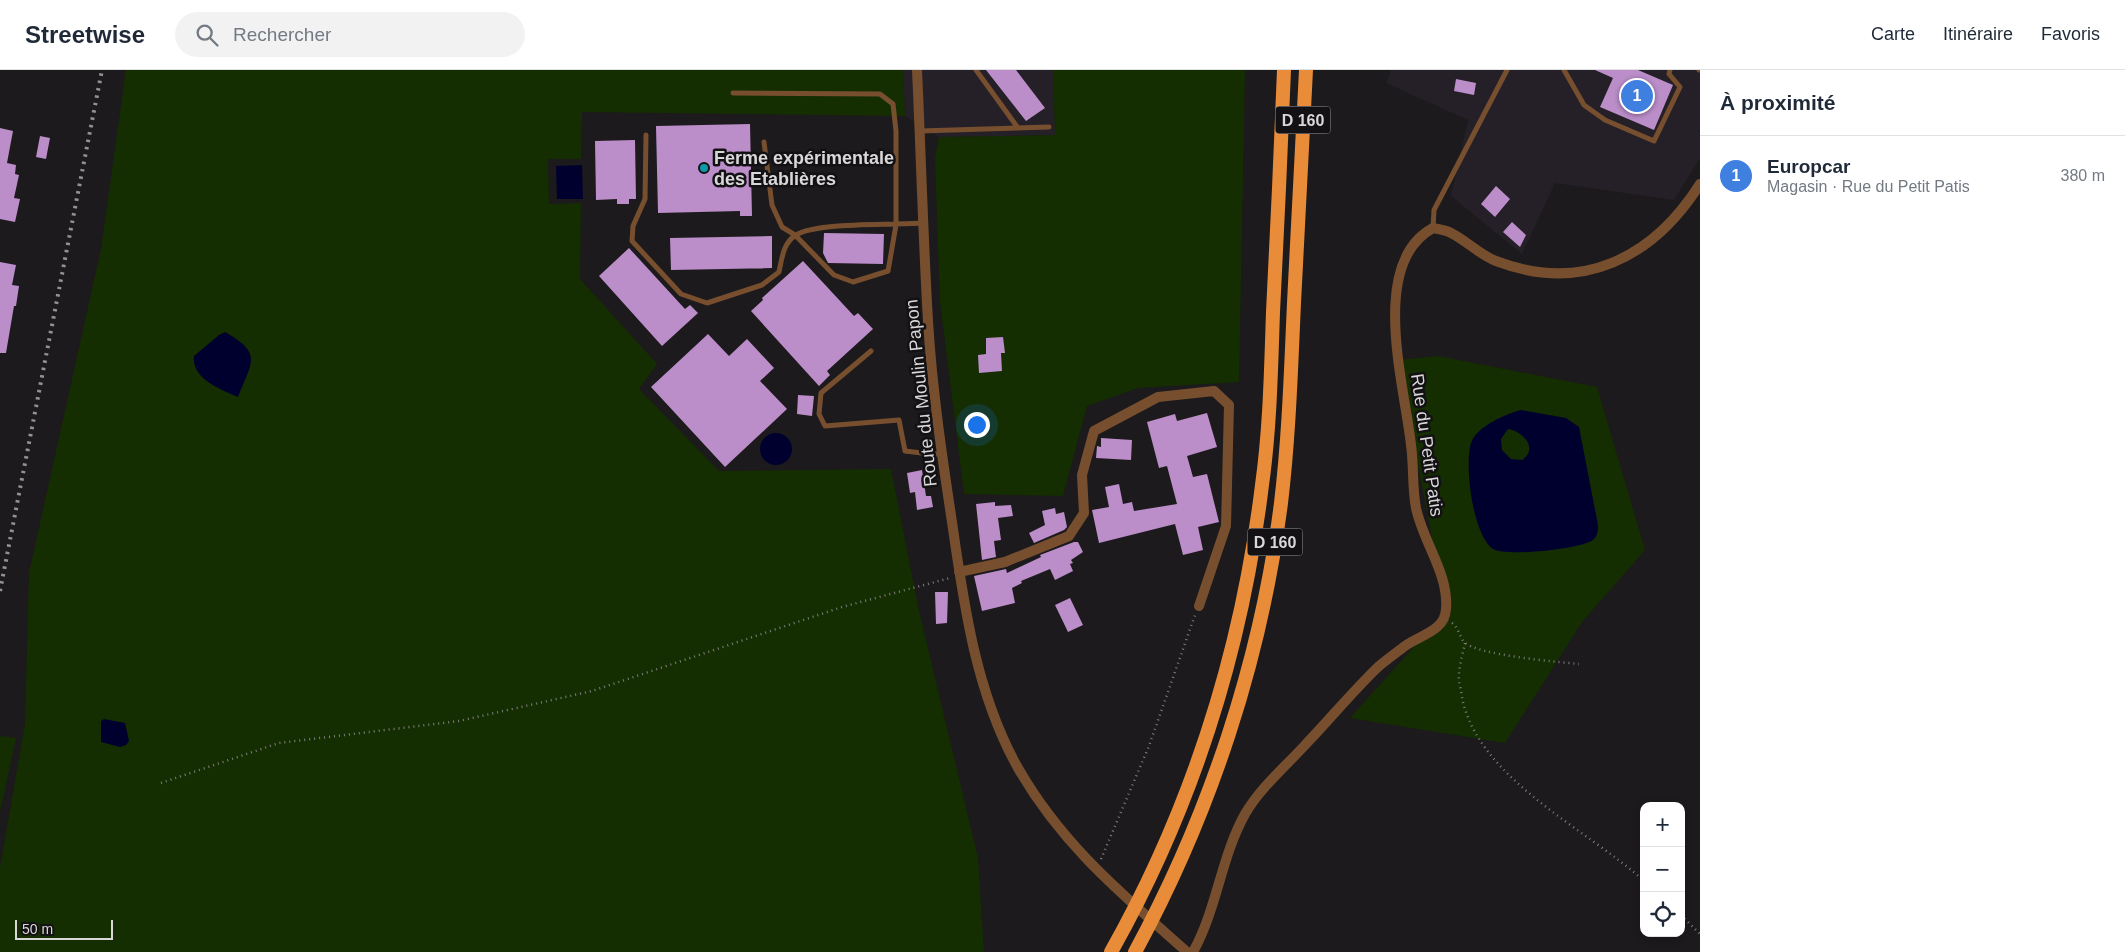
<!DOCTYPE html>
<html lang="fr">
<meta charset="utf-8">
<style>
body{margin:0;font-family:Arial,sans-serif;background:#f2f2f3;color:#1f2937}
.controls{position:absolute;right:15px;bottom:15px;display:grid;overflow:hidden;border-radius:10px;box-shadow:0 2px 8px #0003}
.controls button{width:45px;height:45px;display:grid;place-items:center;padding:0;border:0;border-bottom:1px solid #e0e1e3;background:#fff;color:#1f2937;font:25px sans-serif}
.scale{position:absolute;left:15px;bottom:12px;width:98px;box-sizing:border-box;padding-left:5px;border:2px solid #d9d8d9;border-top:0;font-size:14px;line-height:18px;white-space:nowrap;color:#d9d8d9;-webkit-text-stroke:4px #131113;paint-order:stroke}
.you{position:absolute;left:976px;top:354px;width:18px;height:18px;margin:-12px;border:4px solid #fff;border-radius:50%;background:#1a73e8;box-shadow:0 0 0 8px #1a73e833}
.badge{display:grid;place-items:center;width:32px;height:32px;border-radius:50%;background:#ea580c;color:#fff;font-size:16px;font-weight:700}
.pin{position:absolute;translate:-50% -50%;border:2px solid #fff;box-shadow:0 1px 5px #0006}
.list{margin:0;padding:0;list-style:none}
h2{display:flex;justify-content:space-between;align-items:center;height:65px;margin:0;padding:0 20px;font-size:21px}
h2 small{font-size:16px;font-weight:400;color:#747a83}
.list li{display:grid;grid-template-columns:32px 1fr auto;gap:15px;align-items:center;box-sizing:border-box;height:80px;padding:0 20px;border-top:1px solid #e0e1e3}
.list b{display:block;font-size:19px;white-space:nowrap}
.list p{margin:0;font-size:16px;white-space:nowrap;color:#747a83}
.list em{font-size:16px;font-style:normal;color:#747a83}
.icon{flex:none;width:28px;height:28px;fill:none;stroke:currentColor;stroke-width:2;stroke-linecap:round;stroke-linejoin:round}
.map{position:relative;flex:none;width:1700px;height:882px;overflow:hidden}
header{display:flex;align-items:center;gap:30px;box-sizing:border-box;height:70px;padding:0 25px;background:#fff;border-bottom:1px solid #e0e1e3}
header strong{font-size:24px}
nav{display:flex;gap:28px;margin-inline-start:auto;font-size:18px}
.search{width:350px;height:45px;background:#f2f2f3;display:flex;align-items:center;gap:12px;box-sizing:border-box;padding:0 18px;border-radius:28px;color:#747a83;font-size:19px}
main{display:flex}
aside{flex:1;background:#fff}
.map>svg:first-child{display:block}
</style>
<header>
<strong>Streetwise</strong>
<div class="search"><svg class="icon" aria-label="search" viewBox="0 0 24 24"><circle cx="10" cy="10" r="6"/><path d="M15 15l6 6"/></svg>Rechercher</div>
<nav><a>Carte</a><a>Itinéraire</a><a>Favoris</a></nav>
</header>
<main>
<div class="map">
<svg width="1700" height="882" viewBox="0 0 1700 882">
<rect width="100%" height="100%" fill="#1c1a1c"/>
<path fill="#252027" d="M903 0H1053L1056 65 939 67 905 46Z
M1391 0H1700V88L1674 130 1555 113 1522 184 1451 126 1468 50 1386 13Z"/>
<path fill="#152e01" d="M126 0H903L905 46 582 42 581 89H548L549 134 581 133 580 209 657 294 639 319 719 401 891 399 919 541 978 788 984 882H0V798L25 654 29 503 101 179Z
M1053 0H1245L1239 312 1138 318 1087 336 1063 426 964 424 940 231 935 88 939 67 1055 65Z
M1438 286 1597 317 1645 480 1582 552 1505 673 1350 648 1446 541 1398 290Z
M0 666 16 668 0 742Z"/>
<path fill="#00002e" fill-rule="evenodd" d="M582 95 583 129H557L556 96Z
M225 262C264 284 251 292 238 327 222 320 191 309 194 286L219 265Z
M1521 340 1566 348 1579 357 1598 455C1598 460 1598 465 1594 469 1585 479 1505 487 1493 479 1473 466 1464 395 1471 373 1477 356 1506 344 1521 340ZM1508 359C1523 361 1539 379 1522 390L1511 389 1502 380 1501 369Z
M760 379a16 16 0 1 1 32 0a16 16 0 1 1-32 0Z
M104 649 125 653 129 671 126 675 120 677 101 672V651Z"/>
<path fill="#bb8dc9" d="M986 0H1016L1045 38 1026 51Z
M1595 0H1638L1673 15 1654 60 1600 37 1613 8Z
M1456 9 1476 13 1474 25 1454 21Z
M750 54 752 146H740V141L658 143 656 56Z
M0 58 13 61 7 93 16 95 15 104 19 105 14 128 20 129 15 152 0 149Z
M40 66 50 68 46 89 36 87Z
M635 70 636 129H629V134H617V129L596 130 595 71Z
M1496 116 1510 129 1495 147 1481 134Z
M1512 152 1526 165 1520 177 1503 162Z
M824 163 884 164 883 194 828 193 823 183Z
M772 166V198L671 200 670 168Z
M629 178 685 239 690 235 698 243 662 276 599 206Z
M803 191 854 246 858 243 873 259 827 301 830 305 819 316 751 241 763 230 762 228Z
M0 192 16 195 12 215 19 216 16 236H14L6 283H0Z
M708 264 729 286 747 269 774 298 760 311 787 339 725 397 651 317Z
M1003 267 1005 283H1001L1002 301 979 303 978 285 986 284V268Z
M798 325 814 326 812 346 797 344Z
M1207 343 1217 377 1187 386 1193 407 1207 404 1219 452 1198 457 1203 480 1183 485 1175 454 1099 473 1092 440 1109 437 1105 417 1119 414 1123 434 1132 432 1134 441 1177 434 1167 396 1159 398 1147 352 1175 344 1177 351Z
M1101 368 1132 370 1131 390 1096 388 1097 376 1101 377Z
M922 400 926 426H931L933 437 917 440 915 422 910 423 907 403Z
M995 432V436L1011 435 1013 446 998 448 1001 470 994 471 996 487 982 490 976 434Z
M1055 438 1056 444 1064 442 1067 457 1064 460 1034 473 1029 463 1045 455 1042 441Z
M1074 472H1078L1083 482 1071 490 1073 493 1070 494 1073 501 1055 510 1050 499 1021 511 1022 513 1012 518 1015 533 982 541 974 506 1006 499 1007 503 1041 487 1040 485Z
M935 522H948L947 553 936 554Z
M1070 528 1083 555 1068 562 1055 535Z"/>
<g fill="none" stroke-linecap="round" stroke-linejoin="round">
<path stroke="#7e7d7e" stroke-width="2.5" stroke-dasharray="1 4" stroke-linecap="butt" d="M1452 553C1459 558 1459 566 1464 572 1476 585 1558 592 1579 594
M1465 573C1463 582 1460 593 1459 603 1458 609 1460 615 1461 621 1472 706 1586 758 1644 811
M161 713 279 673 459 651 592 621 842 537 950 508
M1101 789 1149 676 1195 545
M1681 845 1700 864"/>
<path stroke="#774f2f" stroke-width="5" d="M976 0 1018 58
M1564 0 1584 35 1605 50 1654 71 1680 17 1669 4 1670 0
M1699 0H1700
M733 23 880 24 893 34 896 61V155L888 201 853 212 834 205 795 165 782 157 772 135 764 72
M920 61 1049 57
M646 65 645 129 633 156 632 171 681 224 707 233 762 215 779 202C782 188 783 173 796 165 817 152 895 155 924 153
M1433 158 1434 140 1507 0
M871 281 821 323 819 344 825 356 899 350 905 381 930 384H942"/>
<path stroke="#774f2f" stroke-width="10" d="M917 0C921 84 923 167 928 251 932 318 942 386 952 452 964 536 976 623 1018 698 1062 775 1122 824 1187 882
M959 502 1005 492 1069 466 1084 443 1082 405 1094 361 1158 327 1214 321 1229 335 1226 456 1199 536
M1193 882C1217 839 1221 787 1245 744 1260 718 1286 696 1306 674 1330 649 1353 621 1378 597 1386 590 1396 583 1405 576 1420 565 1445 561 1446 539 1449 504 1423 472 1416 438 1412 418 1414 396 1411 375 1405 317 1368 193 1433 158 1439 159 1446 160 1451 163 1467 171 1480 185 1496 191 1582 224 1653 188 1700 114"/>
<path stroke="#e88c3a" stroke-width="14" d="M1111 882C1192 738 1242 579 1262 415 1270 358 1271 300 1273 242 1277 161 1281 81 1284 0
M1135 882C1210 744 1261 590 1281 433 1289 366 1291 299 1294 233 1298 155 1302 78 1306 0"/>
<path stroke="#939193" stroke-width="4" stroke-dasharray="2.5 5" stroke-linecap="butt" d="M0 521 102 0"/>
</g>
<circle fill="#0f9aa8" stroke="#131113" stroke-width="2" cx="704" cy="98" r="5"/>
<g text-anchor="middle" dominant-baseline="central" stroke-width="5" stroke-linejoin="round" paint-order="stroke">
<g fill="#131113" stroke="#9e9c9e" stroke-width="1">
<rect x="1275.5" y="36.5" width="55" height="27" rx="4"/>
<rect x="1247.5" y="458.5" width="55" height="27" rx="4"/>
</g>
<g font-size="16" font-weight="bold" fill="#d9d8d9">
<text x="1303" y="50">D 160</text>
<text x="1275" y="472">D 160</text>
</g>
<g font-size="18" font-weight="bold" fill="#d9d8d9" stroke="#131113" text-anchor="start">
<text x="714" y="88">Ferme expérimentale<tspan x="714" dy="21">des Etablières</tspan></text>
</g>
<g font-size="18" fill="#d9d8d9" stroke="#131113">
<text transform="translate(921 323) rotate(-96)">Route du Moulin Papon</text>
<text transform="translate(1427 375) rotate(82)">Rue du Petit Patis</text>
</g>
</g>
</svg>
<div class="controls">
<button>+</button>
<button>−</button>
<button><svg class="icon" aria-label="locate" viewBox="0 0 24 24"><circle cx="12" cy="12" r="6"/><path d="M12 2v4M12 18v4M2 12h4M18 12h4"/></svg></button>
</div>
<div class="scale">50 m</div>
<div class="you"></div>
<div class="pin badge" style="left:1637px;top:26px;background:#3f7fe0">1</div>
</div>
<aside>
<h2>À proximité<small></small></h2>
<ul class="list">
<li><span class="badge" style="background:#3f7fe0">1</span><div><b>Europcar</b><p>Magasin · Rue du Petit Patis</p></div><em>380 m</em></li>
</ul>
</aside>
</main>
